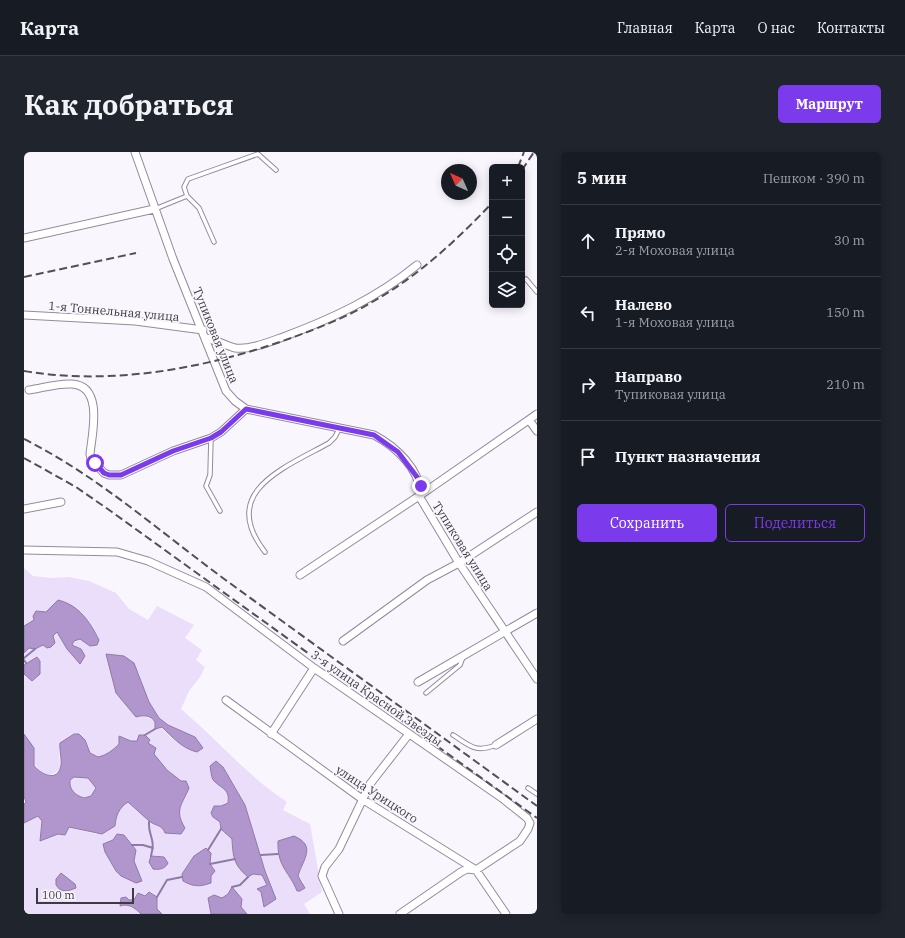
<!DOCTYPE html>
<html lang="ru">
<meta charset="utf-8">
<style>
body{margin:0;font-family:"IBM Plex Serif",serif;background:#20242c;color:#f1f3f6}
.controls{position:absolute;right:12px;top:12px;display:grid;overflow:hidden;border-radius:6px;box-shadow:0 2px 10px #0003}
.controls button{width:36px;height:36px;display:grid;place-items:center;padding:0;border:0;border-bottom:1px solid #363941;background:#171b24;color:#f1f3f6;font:20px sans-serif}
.compass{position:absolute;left:417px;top:12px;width:36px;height:36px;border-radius:50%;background:#171b24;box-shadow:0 2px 10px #0003;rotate:315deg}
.scale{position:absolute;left:12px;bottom:10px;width:98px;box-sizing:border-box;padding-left:4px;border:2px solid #3d3a41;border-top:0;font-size:11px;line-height:14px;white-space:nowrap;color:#3d3a41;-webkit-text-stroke:3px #faf6fe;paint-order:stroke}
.stop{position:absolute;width:12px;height:12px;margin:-9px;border:3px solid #7c3aed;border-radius:50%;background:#fff}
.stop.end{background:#7c3aed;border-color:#fff;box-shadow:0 1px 4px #0008}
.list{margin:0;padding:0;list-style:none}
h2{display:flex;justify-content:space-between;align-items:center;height:52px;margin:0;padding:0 16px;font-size:17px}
h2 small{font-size:13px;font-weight:400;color:#9ea1a6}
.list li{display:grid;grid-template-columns:26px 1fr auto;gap:12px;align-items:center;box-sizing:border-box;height:72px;padding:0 16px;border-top:1px solid #363941}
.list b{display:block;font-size:15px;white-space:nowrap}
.list p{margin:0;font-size:13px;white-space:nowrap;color:#9ea1a6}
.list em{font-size:13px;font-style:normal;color:#9ea1a6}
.actions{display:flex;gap:8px;padding:12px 16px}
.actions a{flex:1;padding:9px 0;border:1px solid #7c3aed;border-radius:6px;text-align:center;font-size:14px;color:#7c3aed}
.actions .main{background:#7c3aed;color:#fff}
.icon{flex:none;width:22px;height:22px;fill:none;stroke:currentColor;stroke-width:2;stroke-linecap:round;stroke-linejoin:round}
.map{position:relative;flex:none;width:513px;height:762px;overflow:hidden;border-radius:6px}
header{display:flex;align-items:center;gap:24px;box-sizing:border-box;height:56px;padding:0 20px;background:#171b24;border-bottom:1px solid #363941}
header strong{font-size:19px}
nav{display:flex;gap:22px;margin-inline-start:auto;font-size:14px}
.intro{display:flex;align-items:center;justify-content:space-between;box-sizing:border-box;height:96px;padding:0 24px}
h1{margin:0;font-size:28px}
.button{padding:10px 18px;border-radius:6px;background:#7c3aed;color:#fff;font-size:14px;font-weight:700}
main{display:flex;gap:24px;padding:0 24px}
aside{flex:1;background:#171b24;border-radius:6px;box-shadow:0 2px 10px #0003}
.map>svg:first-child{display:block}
</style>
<header>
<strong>Карта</strong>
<nav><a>Главная</a><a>Карта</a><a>О нас</a><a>Контакты</a></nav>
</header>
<div class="intro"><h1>Как добраться</h1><a class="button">Маршрут</a></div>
<main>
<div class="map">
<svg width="513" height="762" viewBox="0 0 513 762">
<rect width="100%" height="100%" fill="#faf6fe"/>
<path fill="#ebdefb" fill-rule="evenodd" d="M0 416 9 424 27 426 45 425 65 429 92 441 105 457 124 468 133 454 170 473 161 486 178 498 172 508 181 515 176 525 165 539 157 557C193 587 223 624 263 650L259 658 286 672 298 740 280 752 286 762H223L217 755 218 747 208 736 204 742 198 746 190 743 184 746 187 762H138L121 744 111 748H105L101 752 110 755 117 762H0V671L14 664 18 669 17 689 45 675 72 682 91 674C92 663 95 656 104 650 120 663 136 680 157 682L161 676C152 660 155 660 161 645 163 641 162 634 162 629L157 630C141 617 129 601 113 589H107L100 585C93 595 85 602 74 605L66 601 61 588 35 598 36 616C28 627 18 624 10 614 11 603 8 591 0 582V522L2 526 16 522V510L13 505 0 513V501L5 496C16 498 26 489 33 480L43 497 56 512 52 494 48 493 50 489 56 487 75 488C66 470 57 458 38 449L0 474ZM82 502 100 504 114 519 125 550 135 566 144 573 162 581 166 599C160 593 153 591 148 586 136 575 129 562 112 565L92 541ZM192 609 199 615 221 653 241 719 252 747 240 754 237 740 243 733 238 723 229 722 214 716 209 699 208 687 197 677V654L204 651C206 639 200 634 190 630ZM270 684 281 707 274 724 280 731 273 739C265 720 253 714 254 689ZM89 688 105 689 112 698 110 709 118 729 92 719 81 700 79 692ZM182 696 187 701 186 712 173 735 159 729 158 722 170 704Z
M50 625 64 626 72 636 67 644 60 646 49 640 45 634 46 628Z"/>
<path fill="#b196ce" stroke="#8e7aa4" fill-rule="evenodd" d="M34 448C55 453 66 470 75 488L73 493 66 494 56 487 50 489 48 493 57 497 61 504 56 512 43 497 33 480 29 484 31 491 27 495 23 496 19 493 11 497 5 496 0 501V474L10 468 9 464 12 459 22 460Z
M82 502 100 504 110 511 125 550 135 566 144 573 171 585 179 596 173 600C159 597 148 585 138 575L131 577V570C127 563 119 563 112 565L92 541Z
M13 505 16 509V522L8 529 0 522V513Z
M0 582 10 596V614C16 621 31 630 36 617 39 610 35 599 36 591L50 582H55L61 588 66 601 74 605C83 603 89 598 95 592V584L107 589H113L115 583H121L126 588 124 591 132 596 130 602 143 618 157 629H162L165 636C158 653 150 658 161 676L157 682 141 681C138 672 130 674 124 668 117 662 111 656 104 650 95 656 92 663 91 674L78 682 45 675 41 683 34 682 16 689 18 669 14 664 0 671V652L2 650 0 645ZM50 625 64 626 72 636 67 644 60 646C51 643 45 638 46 628Z
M192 609 199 615 221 653 241 719 252 747 240 755 237 740 233 737 243 733 238 723 229 722 224 725C210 713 209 706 208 687L197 677 196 670 189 665 187 661 190 654H197L204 651C206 638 199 637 191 630 187 627 187 619 186 614Z
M93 682 100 683 112 698 110 709 118 729 112 731 97 724 92 719 81 700 79 692 89 688Z
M270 684C293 694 279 707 274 724L281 736 276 739H273C265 719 253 715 254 689Z
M182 696 187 701 186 712 191 719 187 724V731C175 735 170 735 159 729L158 722 170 704Z
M127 704 140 705 144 711C141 717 135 718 129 717L125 710Z
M37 721 51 732 52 736 43 739 36 738 32 733V727Z
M208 735 218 747 217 755 223 762H187L184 746 190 743 198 746 204 742Z
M125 740 133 745V757L138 762H117C111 756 105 751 96 754L97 746 102 745 105 748H110L114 741 121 744Z"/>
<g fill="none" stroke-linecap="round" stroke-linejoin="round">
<path stroke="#8e7aa4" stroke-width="2" d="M0 506 11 497
M0 508 2 511
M121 583 131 577
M125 670C124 685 132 685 127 704
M108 693H119L129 696
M184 698 197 677
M237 703 254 702
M186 712 211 707
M208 735 216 733 224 725
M133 745 143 728 158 725"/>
<defs>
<path id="lane" d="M163 44 175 56 190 90
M131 57 163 44 160 35 164 27 234 2 252 18
M502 127 513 140
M187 286 186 323 182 334 196 359
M241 400C194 340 260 316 305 291L311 285 315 277
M402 541 436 513 439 505
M429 583C446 594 451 601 472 593
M504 636 513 642"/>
<path id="street" d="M111 0 149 107 202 239 211 249 222 257 350 283C371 294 399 319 395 344L435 411 513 527
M0 86 130 57
M0 163 111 169 179 178
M182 186C192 188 203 194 211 196 226 198 245 190 259 185 307 167 353 146 393 113
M5 238C19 236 34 231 48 232 80 234 68 282 66 302L67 307 80 321 85 323H97L149 299 187 286 197 280 222 257
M505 268 513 279
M0 357 37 350
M0 398 93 400 124 409 182 435 290 516 478 646 503 666 506 671 504 677 496 689 452 718 443 717 437 720 376 762
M276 423 395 344 513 262
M319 489 403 428 435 411 513 360
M394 530 513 461
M202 548 338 647 452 718 482 762
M247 582 290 516
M472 593 513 567
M315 762 298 724 301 715 315 697 346 632 385 582"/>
</defs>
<use href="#lane" stroke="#938b9c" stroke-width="5.5"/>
<use href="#street" stroke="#938b9c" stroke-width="9"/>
<use href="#lane" stroke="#fff" stroke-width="3.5"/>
<use href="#street" stroke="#fff" stroke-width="7"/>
<path stroke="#524f56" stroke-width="2" stroke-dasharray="8 4" stroke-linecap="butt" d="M494 15 500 0
M498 18 510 0
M0 125 112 101
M0 219C91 234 184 216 270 185 297 175 325 164 350 149 394 124 433 88 468 51
M0 287C74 324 136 380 203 429 306 504 410 579 513 654
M0 306 52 335 88 360 513 666"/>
</g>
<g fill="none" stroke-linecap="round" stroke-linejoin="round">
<path stroke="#7c3aed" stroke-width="5" d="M71 311 80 321 85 323H97L149 299 187 286 197 280 222 257 350 283 374 300 393 325 397 334"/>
</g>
<g text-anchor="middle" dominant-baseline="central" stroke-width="3.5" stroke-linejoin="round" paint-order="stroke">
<g font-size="12" fill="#3d3a41" stroke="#faf6fe">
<text transform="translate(90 159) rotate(5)">1-я Тоннельная улица</text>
<text transform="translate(192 183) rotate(68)">Тупиковая улица</text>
<text transform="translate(439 394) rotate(58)">Тупиковая улица</text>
<text transform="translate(353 546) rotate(35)">3-я улица Красной Звезды</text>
<text transform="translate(353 642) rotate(33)">улица Урицкого</text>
</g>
</g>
</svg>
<div class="controls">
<button>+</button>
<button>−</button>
<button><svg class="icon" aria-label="locate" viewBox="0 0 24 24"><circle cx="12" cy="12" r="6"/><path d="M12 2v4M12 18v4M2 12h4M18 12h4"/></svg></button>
<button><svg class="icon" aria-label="layers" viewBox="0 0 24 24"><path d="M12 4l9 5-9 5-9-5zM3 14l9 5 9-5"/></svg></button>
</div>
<svg class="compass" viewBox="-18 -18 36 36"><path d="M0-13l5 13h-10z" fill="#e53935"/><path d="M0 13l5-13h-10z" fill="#9ea1a6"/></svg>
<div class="scale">100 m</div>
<div class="stop" style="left:71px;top:311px"></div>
<div class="stop end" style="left:397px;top:334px"></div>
</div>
<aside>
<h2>5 мин<small>Пешком · 390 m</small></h2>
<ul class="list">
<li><svg class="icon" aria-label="ahead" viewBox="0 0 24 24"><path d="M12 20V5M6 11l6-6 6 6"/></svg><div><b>Прямо</b><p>2-я Моховая улица</p></div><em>30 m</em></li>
<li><svg class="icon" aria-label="left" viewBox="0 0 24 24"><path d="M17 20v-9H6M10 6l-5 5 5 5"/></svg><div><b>Налево</b><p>1-я Моховая улица</p></div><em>150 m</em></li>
<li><svg class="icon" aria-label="right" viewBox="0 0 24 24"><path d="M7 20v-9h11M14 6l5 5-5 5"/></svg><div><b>Направо</b><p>Тупиковая улица</p></div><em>210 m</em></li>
<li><svg class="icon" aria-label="arrive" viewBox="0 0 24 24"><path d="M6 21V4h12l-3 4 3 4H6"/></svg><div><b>Пункт назначения</b></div></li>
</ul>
<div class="actions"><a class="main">Сохранить</a><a>Поделиться</a></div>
</aside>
</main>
